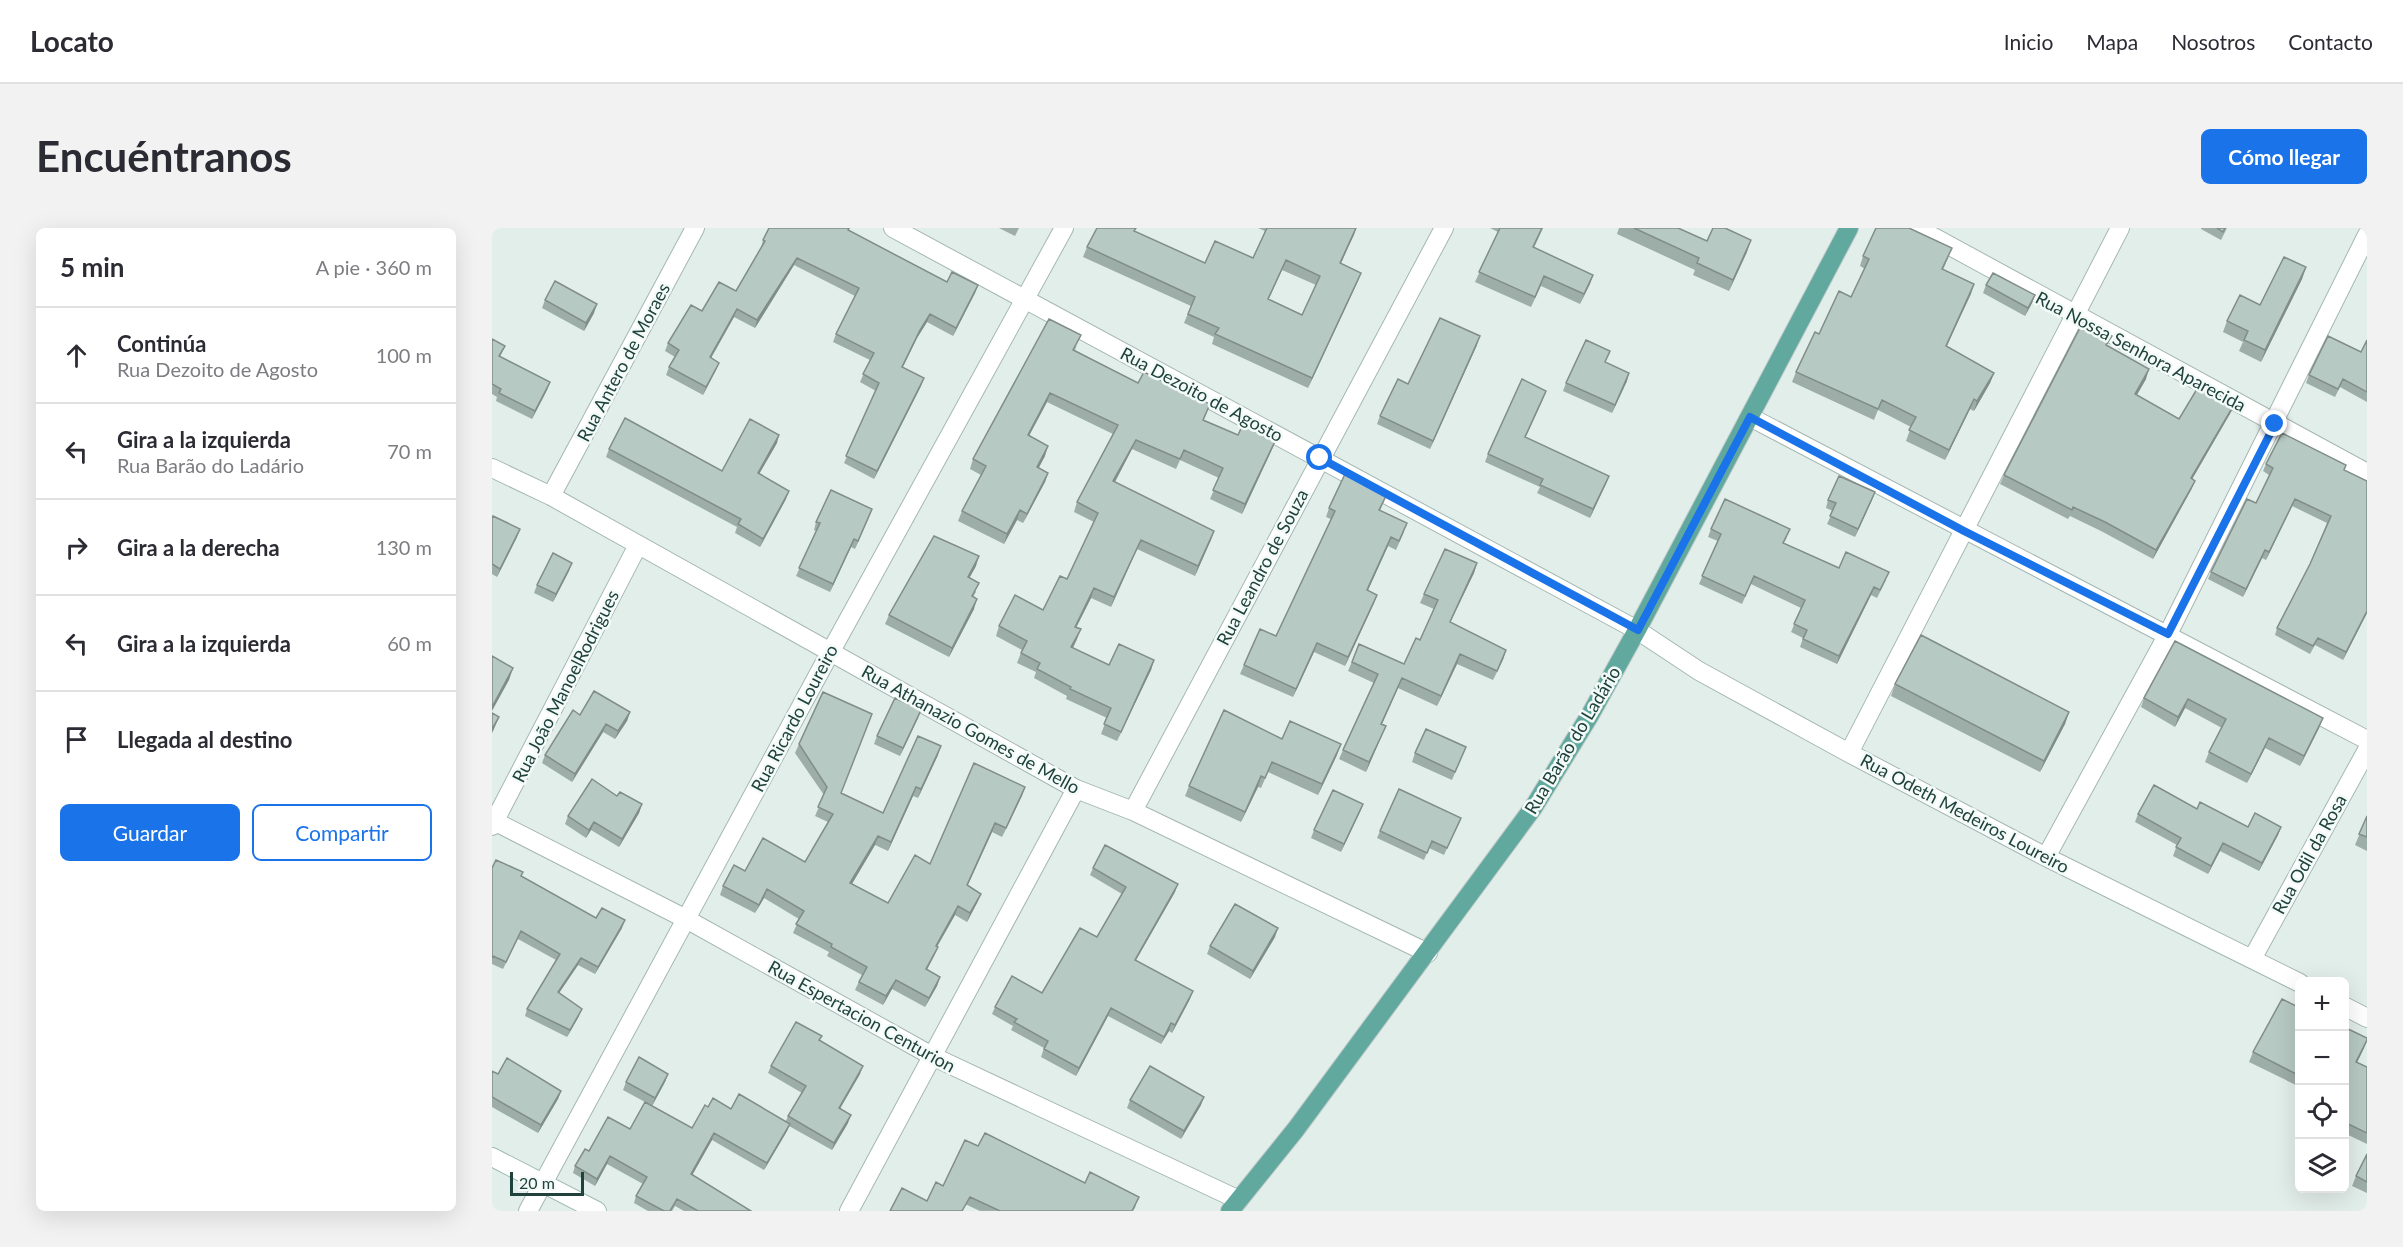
<!DOCTYPE html>
<html lang="es">
<meta charset="utf-8">
<style>
body{margin:0;font-family:Lato,sans-serif;background:#f2f2f3;color:#2b2b33}
.controls{position:absolute;right:18px;bottom:18px;display:grid;overflow:hidden;border-radius:9px;box-shadow:0 6px 24px #0002}
.controls button{width:54px;height:54px;display:grid;place-items:center;padding:0;border:0;border-bottom:2px solid #e1e1e2;background:#fff;color:#2b2b33;font:30px sans-serif}
.scale{position:absolute;left:18px;bottom:15px;width:74px;box-sizing:border-box;padding-left:6px;border:3px solid #1f423c;border-top:0;font-size:16px;line-height:21px;white-space:nowrap;color:#1f423c;-webkit-text-stroke:4px #f3faf7;paint-order:stroke}
.stop{position:absolute;width:18px;height:18px;margin:-14px;border:4px solid #1a73e8;border-radius:50%;background:#fff}
.stop.end{background:#1a73e8;border-color:#fff;box-shadow:0 2px 6px #0008}
.list{margin:0;padding:0;list-style:none}
h2{display:flex;justify-content:space-between;align-items:center;height:78px;margin:0;padding:0 24px;font-size:26px}
h2 small{font-size:20px;font-weight:400;color:#7c7c81}
.list li{display:grid;grid-template-columns:39px 1fr auto;gap:18px;align-items:center;box-sizing:border-box;height:96px;padding:0 24px;border-top:2px solid #e1e1e2}
.list b{display:block;font-size:22px;white-space:nowrap}
.list p{margin:0;font-size:20px;white-space:nowrap;color:#7c7c81}
.list em{font-size:20px;font-style:normal;color:#7c7c81}
.actions{display:flex;gap:12px;padding:18px 24px}
.actions a{flex:1;padding:14px 0;border:2px solid #1a73e8;border-radius:9px;text-align:center;font-size:21px;color:#1a73e8}
.actions .main{background:#1a73e8;color:#fff}
.icon{flex:none;width:33px;height:33px;fill:none;stroke:currentColor;stroke-width:2;stroke-linecap:round;stroke-linejoin:round}
.map{position:relative;flex:none;width:1875px;height:983px;overflow:hidden;border-radius:9px}
header{display:flex;align-items:center;gap:36px;box-sizing:border-box;height:84px;padding:0 30px;background:#fff;border-bottom:2px solid #e1e1e2}
header strong{font-size:28px}
nav{display:flex;gap:33px;margin-inline-start:auto;font-size:21px}
.intro{display:flex;align-items:center;justify-content:space-between;box-sizing:border-box;height:144px;padding:0 36px}
h1{margin:0;font-size:42px}
.button{padding:15px 27px;border-radius:9px;background:#1a73e8;color:#fff;font-size:21px;font-weight:700}
main{display:flex;gap:36px;padding:0 36px}
aside{flex:1;background:#fff;border-radius:9px;box-shadow:0 6px 24px #0002}
.map>svg:first-child{display:block}
</style>
<header>
<strong>Locato</strong>
<nav><a>Inicio</a><a>Mapa</a><a>Nosotros</a><a>Contacto</a></nav>
</header>
<div class="intro"><h1>Encuéntranos</h1><a class="button">Cómo llegar</a></div>
<main>
<aside>
<h2>5 min<small>A pie · 360 m</small></h2>
<ul class="list">
<li><svg class="icon" aria-label="ahead" viewBox="0 0 24 24"><path d="M12 20V5M6 11l6-6 6 6"/></svg><div><b>Continúa</b><p>Rua Dezoito de Agosto</p></div><em>100 m</em></li>
<li><svg class="icon" aria-label="left" viewBox="0 0 24 24"><path d="M17 20v-9H6M10 6l-5 5 5 5"/></svg><div><b>Gira a la izquierda</b><p>Rua Barão do Ladário</p></div><em>70 m</em></li>
<li><svg class="icon" aria-label="right" viewBox="0 0 24 24"><path d="M7 20v-9h11M14 6l5 5-5 5"/></svg><div><b>Gira a la derecha</b></div><em>130 m</em></li>
<li><svg class="icon" aria-label="left" viewBox="0 0 24 24"><path d="M17 20v-9H6M10 6l-5 5 5 5"/></svg><div><b>Gira a la izquierda</b></div><em>60 m</em></li>
<li><svg class="icon" aria-label="arrive" viewBox="0 0 24 24"><path d="M6 21V4h12l-3 4 3 4H6"/></svg><div><b>Llegada al destino</b></div></li>
</ul>
<div class="actions"><a class="main">Guardar</a><a>Compartir</a></div>
</aside>
<div class="map">
<svg width="1875" height="983" viewBox="0 0 1875 983">
<rect width="100%" height="100%" fill="#e2eeea"/>
<g fill="none" stroke-linecap="round" stroke-linejoin="round">
<defs>
<path id="street" d="M401 0 1145 402 1207 443 1357 525 1554 629 1808 755
M1425 0 1875 245
M1258 189 1875 512
M0 240 59 268 584 561 641 583 936 725
M59 268 203 0
M1357 525 1628 0
M641 583 952 0
M0 592 194 691 442 829 747 972
M0 598 146 317
M1554 629 1676 406 1875 7
M1760 731 1875 522
M1852 778 1875 790
M36 983 339 423 572 0
M357 983 584 561"/>
<path id="secondary" d="M0 929 105 983"/>
<path id="primary" d="M738 983 804 901 1041 580 1098 487 1145 402 1357 0"/>
</defs>
<use href="#street" stroke="#a4b7b2" stroke-width="20"/>
<use href="#secondary" stroke="#9fbbb4" stroke-width="20"/>
<use href="#primary" stroke="#c0cac8" stroke-width="20"/>
<use href="#street" stroke="#fff" stroke-width="18"/>
<use href="#secondary" stroke="#fff" stroke-width="18"/>
<use href="#primary" stroke="#61a99e" stroke-width="18"/>
</g>
<path fill="#9dada8" fill-rule="evenodd" d="M277 0H358L357 2 455 54 486 57 483 65 461 108 435 94 425 110 411 139 429 158 382 251 352 235 384 163 368 154 378 132 341 114 344 106 363 68 302 37 263 100 242 89 219 130 227 135 224 142 211 167 174 147 177 139 183 129 173 123 176 115 210 83 244 63 269 20 271 12Z
M507 0H527L523 8Z
M766 0H864L849 36 865 55 816 160 720 116 722 109 692 95 699 78 591 29 595 19 643 4 713 35 761 30 773 3ZM790 42 824 57 810 87 776 71Z
M998 0H1051L1042 20 1101 47 1088 76 1049 58 1039 79 983 54 1006 4Z
M1127 0H1186L1215 13 1255 24 1237 63 1201 47 1203 42 1125 6Z
M1709 0H1735L1729 12 1709 1Z
M1371 28 1456 30 1451 42 1482 56 1455 118 1502 145 1498 155 1482 183 1478 181 1453 232 1414 213 1419 199 1386 182 1382 192 1300 154 1304 144 1327 106 1359 69 1373 41 1368 38Z
M1814 39 1810 51 1769 134 1747 123 1751 114 1731 104 1735 93 1768 77Z
M1494 57 1540 75 1533 88 1491 65Z
M53 72 102 85 92 103 50 80Z
M0 111 13 118 8 129 58 154 55 162 40 191 4 173 5 169 0 166Z
M1875 112V174L1848 159 1843 169 1814 155 1817 147 1869 124Z
M585 117 583 122 646 155 714 186 712 192 746 207 785 209 781 219 750 286 718 271 727 250 688 232 684 241 640 221 623 254 722 303 703 348 645 321 619 379 599 370 584 399 585 411 581 420 617 437 662 432 659 442 625 513 609 506 615 490 574 471 575 468 542 450 544 444 525 435 530 422 504 408 507 398 551 382 575 351 602 294 582 284 585 274 621 206 555 174 537 208 553 228 546 240 556 245 553 254 531 295 525 292 512 316 466 293 470 283 489 247 478 241 481 231Z
M985 117 938 221 885 196 888 188 916 156Z
M1616 118 1654 151 1645 167 1687 191 1743 175 1739 184 1700 251 1703 253 1699 262 1661 331 1609 303 1578 288 1576 291 1508 256 1512 247Z
M1114 134 1135 153 1120 185 1071 163 1074 155Z
M1051 171 1033 210 1117 248 1098 290 1045 265 1048 259 993 234 996 226Z
M285 215 267 246 294 271 268 319 243 305 245 299 114 229 117 221 230 243Z
M1774 236 1853 242 1875 385 1851 432 1823 417 1818 426 1783 407 1785 400 1818 336 1835 295 1800 278 1774 332 1770 330 1751 369 1716 351 1719 344 1764 275 1777 247 1771 243Z
M894 268 888 283 912 304 904 322 896 318 876 362 882 375 853 438 822 424 801 469 748 446 752 437 784 408 839 291 834 289 837 280Z
M1336 272H1380L1363 309 1335 296 1341 283 1334 280Z
M380 281 363 321 359 319 338 364 304 348 324 303 322 302 324 294Z
M0 290 25 309 5 349 0 346Z
M1219 301 1295 309 1292 315 1347 340 1394 352 1385 370 1379 367 1345 436 1308 419 1311 410 1299 404 1309 380 1259 356 1250 376 1207 356 1226 313 1216 309Z
M985 335 982 345 958 394 1014 422 1001 452 965 436 945 478 906 460 890 496 894 498 874 544 847 531 851 522 882 455 856 443 867 416 912 436 928 412 942 381 928 375 932 366Z
M484 338 477 350 484 364 481 369 482 381 457 429 393 396 397 387Z
M77 343 61 374 42 365 45 357Z
M1683 413 1831 490 1827 500 1808 538 1773 520 1755 555 1713 534 1717 524 1730 500 1693 480 1683 499 1649 479 1652 470Z
M1403 456 1577 484 1573 496 1548 544 1399 468Z
M138 484 135 493 123 511 111 504 80 554 50 535 53 527 88 487Z
M426 490 408 528 382 516 385 508Z
M790 511 845 527 826 567 776 544 769 560 766 559 749 594 693 568 697 558Z
M307 516 349 565 391 585 446 527 426 570 421 568 396 623 383 617 360 656 396 675 438 636 533 559 510 609 500 604 476 657 489 666 485 675 475 694 463 687 445 719H446L442 728 435 742 448 749 445 758 433 779 400 761 391 777 363 762 370 747 335 728 337 724 301 705 307 691 272 670 263 685 228 667 231 658 253 643 313 634 336 594 323 588 332 567 303 525Z
M974 519 960 552 920 534 923 525Z
M125 568 150 576 147 585 127 619 99 602 94 610 73 596 76 588Z
M871 576 849 624 819 610 822 602Z
M1705 581 1756 599H1789L1786 607 1767 643 1728 623 1716 646 1681 628 1685 617 1643 594 1646 586Z
M1875 588V623L1863 617Z
M969 590 952 627 937 620 932 632 885 610 888 603Z
M0 640 30 648 104 690 130 700 103 746 86 737 67 765 87 788 75 809 33 788 35 781 64 732 26 711 11 741 0 736Z
M601 640 683 664 644 732 698 771 680 805 677 803 669 816 616 788 584 848 549 829 552 820 519 802 521 798 500 786 503 779 550 765 605 709 630 666 598 647Z
M783 709 758 751 715 726 718 718Z
M1808 780V859L1757 834 1761 824Z
M1852 799 1875 813 1865 834 1875 839V916L1852 905Z
M328 813 368 846 348 881 356 895 340 922 297 898 295 903 272 942 220 912 200 946 259 983H192L183 978 180 983H156L142 975 144 968 151 956 115 936 103 958 81 945 83 938 97 923 138 901 153 874 131 862 134 854 176 846 173 854 160 878 200 900 216 879 239 881 294 893 296 888 310 865 276 845 279 838Z
M0 843 6 846 69 863 66 871 46 905 0 879Z
M638 872 709 877 689 911 635 880Z
M486 918 593 955 644 978 641 983H488L475 977 435 973 451 958Z
M1875 926V965L1860 958 1864 948Z"/>
<path fill="#808d88" d="M864 0 862 7 844 45 848 35Z
M1259 12 1255 24 1237 63 1241 52Z
M305 30 302 37 263 100 265 92Z
M794 32 790 42 772 81 776 71Z
M1814 39 1810 51 1769 134 1773 122Z
M869 45 865 55 816 160 820 150Z
M1101 47 1098 56 1088 76 1092 66Z
M1482 56 1479 66 1450 128 1454 118Z
M486 57 483 65 461 108 464 100Z
M1543 67 1540 75 1533 88 1536 80Z
M105 76 102 85 92 103 94 95Z
M245 81 242 89 215 137 218 129Z
M438 86 435 94 425 110 407 147 428 102Z
M988 108 985 117 938 221 941 213Z
M227 135 224 142 211 167 214 159Z
M1657 141 1654 151 1640 175 1643 166Z
M1137 145 1135 153 1120 185 1123 177Z
M1502 145 1498 155 1482 183 1485 173Z
M432 150 429 158 382 251 385 243Z
M58 154 55 162 40 191 43 183Z
M1054 163 1051 171 1030 217 1033 209Z
M558 165 555 174 532 217 536 207Z
M1482 171 1478 181 1453 232 1457 222Z
M1743 175 1739 184 1695 260 1699 250Z
M287 207 285 215 263 253 266 245Z
M785 209 781 219 750 286 753 276Z
M644 212 640 221 618 263 621 253Z
M556 218 553 228 542 249 545 239Z
M556 245 553 254 531 295 535 286Z
M1117 248 1114 256 1098 290 1101 281Z
M1703 253 1699 262 1661 331 1664 322Z
M297 263 294 271 268 319 271 311Z
M1383 264 1380 272 1363 309 1366 301Z
M1803 271 1800 278 1774 332 1777 324Z
M380 281 377 289 363 321 366 313Z
M528 282 525 292 512 316 515 306Z
M28 301 25 309 5 349 8 341Z
M722 303 719 312 703 348 706 338Z
M899 309 896 318 872 371 875 362Z
M362 311 359 319 338 364 341 356Z
M649 312 645 321 619 379 622 369Z
M1773 322 1770 330 1751 369 1754 361Z
M487 328 484 338 473 358 476 349Z
M80 335 77 343 61 374 64 366Z
M985 335 982 345 954 403 958 394Z
M1382 359 1379 367 1345 436 1347 428Z
M602 360 599 370 580 408 583 399Z
M885 367 882 375 853 438 856 429Z
M485 371 482 381 457 429 460 420Z
M1875 383V385L1851 432 1854 424Z
M589 401 585 411 576 429 579 419Z
M825 415 822 424 801 469 804 461Z
M1014 422 1011 432 1001 452 1005 443Z
M968 426 965 436 945 478 949 468Z
M662 432 659 442 625 513 629 504Z
M21 440 17 452 0 483V479Z
M910 450 906 460 886 505 889 496Z
M1696 471 1693 480 1683 499 1686 489Z
M429 482 426 490 408 528 411 520Z
M138 484 135 493 123 511 126 503Z
M1577 484 1573 496 1548 544 1552 533Z
M7 489 2 501 0 505V501Z
M1831 490 1827 500 1808 538 1812 528Z
M114 496 111 504 80 554 83 546Z
M894 498 890 507 874 544 877 534Z
M1777 510 1773 520 1755 555 1759 546Z
M849 516 845 527 826 567 830 556Z
M449 518 446 527 426 570 429 561Z
M769 548 766 559 749 594 753 584Z
M424 559 421 568 396 623 399 614Z
M533 559 530 568 510 609 514 600Z
M150 576 147 585 127 619 130 611Z
M871 576 868 584 849 624 852 616Z
M102 594 99 602 94 610 97 602Z
M503 595 500 604 472 665 475 657Z
M1789 599 1786 607 1767 643 1770 635Z
M386 608 383 617 355 664 358 655Z
M1731 615 1728 623 1716 646 1719 638Z
M686 656 683 664 640 739 643 732Z
M275 661 272 670 263 685Z
M489 666 485 675 475 694 478 685Z
M466 678 463 687 440 727 444 718Z
M133 692 130 700 103 746 106 739Z
M786 700 783 709 758 751 761 743Z
M446 719 442 728 430 750 434 741Z
M89 730 86 737 63 771 66 764Z
M448 749 445 758 433 779 437 770Z
M404 752 400 761 391 777 394 768Z
M701 763 698 771 680 805 683 797Z
M619 780 616 788 584 848 587 840Z
M90 781 87 788 75 809 78 802Z
M679 795 677 803 669 816 672 809Z
M1875 812 1872 820 1861 843 1864 834Z
M371 838 368 846 344 887 347 880Z
M176 846 173 854 160 878 163 870Z
M69 863 66 871 46 905 49 897Z
M712 869 709 877 689 911 692 903Z
M359 887 356 895 340 922 342 915Z
M298 896 295 903 272 942 275 935Z
M222 905 220 912 197 953 199 946Z
M118 928 115 936 103 958 105 951Z"/>
<path fill="#b7c9c3" stroke="#808d88" stroke-width="1.5" fill-rule="evenodd" d="M277 0H357L356 2 455 54 460 44 486 57 464 100 438 86 428 102 410 139 432 150 385 243 354 228 387 155 371 146 382 125 344 106 367 60 305 30 265 92 245 81 218 129 227 135 214 159 177 139 187 122 176 115 199 77 210 83 227 54 244 63 273 13 271 12Z
M605 0H644L642 3 713 35 723 13 761 30 775 0H864L848 35 869 45 820 150 723 106 727 100 696 86 703 69 595 19ZM794 32 828 48 810 87 776 71Z
M1008 0H1050L1041 19 1101 47 1092 66 1052 48 1043 69 987 44Z
M1142 0H1186L1215 13 1221 0H1233L1259 12 1241 52 1205 35 1207 30Z
M1384 0H1417L1460 20 1450 41 1482 56 1454 118 1502 145 1485 173 1482 171 1457 222 1417 202 1424 189 1390 172 1386 181 1304 144 1323 104 1327 106 1347 63 1359 69 1377 31 1371 28Z
M1725 0H1733L1731 4Z
M1792 29 1814 39 1773 122 1752 112 1756 103 1735 93 1748 67 1768 77Z
M1501 45 1543 67 1536 80 1494 57Z
M63 53 105 76 94 95 53 72Z
M948 90 988 108 941 213 888 188 906 151 916 156Z
M557 91 589 107 581 122 646 155 652 144 718 176 711 192 746 207 752 194 785 209 753 276 721 262 731 240 692 222 688 231 644 212 621 253 722 303 706 338 649 312 622 369 602 360 583 399 589 401 579 419 617 437 627 416 662 432 629 504 612 496 619 480 578 461 579 459 545 441 548 435 529 425 535 413 507 398 523 367 551 382 568 348 575 351 606 285 585 274 626 197 558 165 536 207 556 218 545 239 556 245 535 286 528 282 515 306 470 283 494 238 481 231Z
M1592 92 1620 108 1614 117 1657 141 1643 166 1687 191 1708 156 1743 175 1699 250 1703 253 1664 322 1613 294 1581 279 1580 282 1512 247Z
M1836 108 1869 124 1875 112V164L1851 151 1846 161 1817 147Z
M0 111 13 118 7 128 58 154 43 183 7 165 9 161 0 156Z
M1094 112 1118 123 1113 134 1137 145 1123 177 1074 155Z
M1030 151 1054 163 1033 209 1117 248 1101 281 1048 257 1051 251 996 226Z
M133 190 230 243 258 191 287 207 266 245 297 263 271 311 246 296 249 291 117 221Z
M1790 205 1854 237 1852 242 1875 253V383L1854 424 1826 410 1821 418 1785 400 1818 336 1839 288 1803 271 1777 324 1773 322 1754 361 1719 344 1755 271 1764 275 1781 240 1774 236Z
M853 246 894 268 887 282 915 295 907 313 899 309 875 362 885 367 856 429 825 415 804 461 752 437 768 401 784 408 843 283 837 280Z
M1347 248 1383 264 1366 301 1338 288 1344 275 1336 272Z
M339 262 380 281 366 313 362 311 341 356 307 340 328 295 324 294Z
M1233 271 1298 301 1291 315 1347 340 1354 324 1397 344 1388 362 1382 359 1347 428 1311 411 1315 402 1302 396 1313 372 1262 348 1253 368 1210 348 1229 306 1219 301Z
M1 288 28 301 8 341 0 336V290Z
M442 308 487 328 476 349 487 355 480 368 485 371 460 420 397 387Z
M953 321 985 335 958 394 1014 422 1005 443 968 426 949 468 910 450 889 496 894 498 877 534 851 522 886 446 860 434 867 416 912 436 924 410 928 412 946 372 932 366Z
M61 325 80 335 64 366 45 357Z
M1429 407 1577 484 1552 533 1403 456Z
M1683 413 1831 490 1812 528 1777 510 1759 546 1717 524 1734 491 1696 471 1686 489 1652 470Z
M0 428 21 440 0 479Z
M102 463 138 484 126 503 114 496 83 546 53 527 81 482 88 487Z
M331 464 380 486 349 565 391 585 426 508 449 518 429 561 424 559 399 614 386 608 358 655 396 675 423 627 438 636 482 535 533 559 514 600 503 595 475 657 489 666 478 685 466 678 444 718 446 719 434 741 448 749 437 770 404 752 394 768 367 754 375 739 339 719 340 716 304 696 312 683 275 661 267 677 231 658 242 637 253 643 271 610 313 634 341 586 326 579 335 559 307 516Z
M403 470 429 482 411 520 385 508Z
M732 482 790 511 798 493 849 516 830 556 780 534 773 550 769 548 753 584 697 558Z
M0 485 7 489 0 501Z
M934 501 974 519 963 544 923 525Z
M100 551 125 568 128 564 150 576 130 611 102 594 97 602 76 588Z
M1662 557 1705 581 1708 574 1756 599 1763 585 1789 599 1770 635 1731 615 1719 638 1684 619 1689 610 1646 586Z
M907 561 969 590 955 620 940 613 935 625 888 603Z
M841 562 871 576 852 616 822 602Z
M1875 588V609L1867 606Z
M613 617 686 656 643 732 701 763 683 797 679 795 672 809 619 780 587 840 552 821 556 813 522 794 525 791 503 779 520 748 550 765 588 700 605 709 634 659 601 640Z
M4 632 31 644 29 648 104 690 110 680 133 692 106 739 89 730 66 764 90 781 78 802 35 781 68 726 29 703 14 734 1 728 0 730V640Z
M743 676 786 700 761 743 718 718Z
M1790 771 1808 780V848L1761 824Z
M304 794 330 808 327 812 371 838 347 880 359 887 342 915 296 888 314 858 279 838Z
M1852 799 1875 810V812L1864 834 1875 839V905L1852 894Z
M147 829 176 846 163 870 134 854Z
M15 830 69 863 49 897 0 869V843L6 846Z
M658 838 712 869 692 903 638 872Z
M247 866 298 896 275 935 222 905 199 946 259 983H206L185 971 178 983H172L144 968 155 949 118 928 105 951 83 938 93 921 97 923 116 889 138 901 153 874 200 900 213 877 216 879 221 870 239 881Z
M493 905 593 955 598 944 647 969 640 983H508L478 969 470 983H398L410 960 435 973 444 954 451 958 473 912 486 918Z
M1875 926V954L1864 948Z"/>
<g fill="none" stroke-linecap="round" stroke-linejoin="round">
<path stroke="#1a73e8" stroke-width="8" d="M828 230 1146 402 1258 189 1472 303 1676 406 1783 196"/>
</g>
<g text-anchor="middle" dominant-baseline="central" stroke-width="5" stroke-linejoin="round" paint-order="stroke">
<g font-size="18" fill="#1f423c" stroke="#f3faf7">
<text transform="translate(1649 123) rotate(28)">Rua Nossa Senhora Aparecida</text>
<text transform="translate(131 134) rotate(-62)">Rua Antero de Moraes</text>
<text transform="translate(710 166) rotate(28)">Rua Dezoito de Agosto</text>
<text transform="translate(770 339) rotate(-62)">Rua Leandro de Souza</text>
<text transform="translate(73 458) rotate(-63)">Rua João ManoelRodrigues</text>
<text transform="translate(302 490) rotate(-62)">Rua Ricardo Loureiro</text>
<text transform="translate(479 501) rotate(29)">Rua Athanazio Gomes de Mello</text>
<text transform="translate(1080 512) rotate(-59)">Rua Barão do Ladário</text>
<text transform="translate(1473 585) rotate(28)">Rua Odeth Medeiros Loureiro</text>
<text transform="translate(1817 626) rotate(-61)">Rua Odil da Rosa</text>
<text transform="translate(370 788) rotate(29)">Rua Espertacion Centurion</text>
</g>
</g>
</svg>
<div class="controls">
<button>+</button>
<button>−</button>
<button><svg class="icon" aria-label="locate" viewBox="0 0 24 24"><circle cx="12" cy="12" r="6"/><path d="M12 2v4M12 18v4M2 12h4M18 12h4"/></svg></button>
<button><svg class="icon" aria-label="layers" viewBox="0 0 24 24"><path d="M12 4l9 5-9 5-9-5zM3 14l9 5 9-5"/></svg></button>
</div>
<div class="scale">20 m</div>
<div class="stop" style="left:828px;top:230px"></div>
<div class="stop end" style="left:1783px;top:196px"></div>
</div>
</main>
